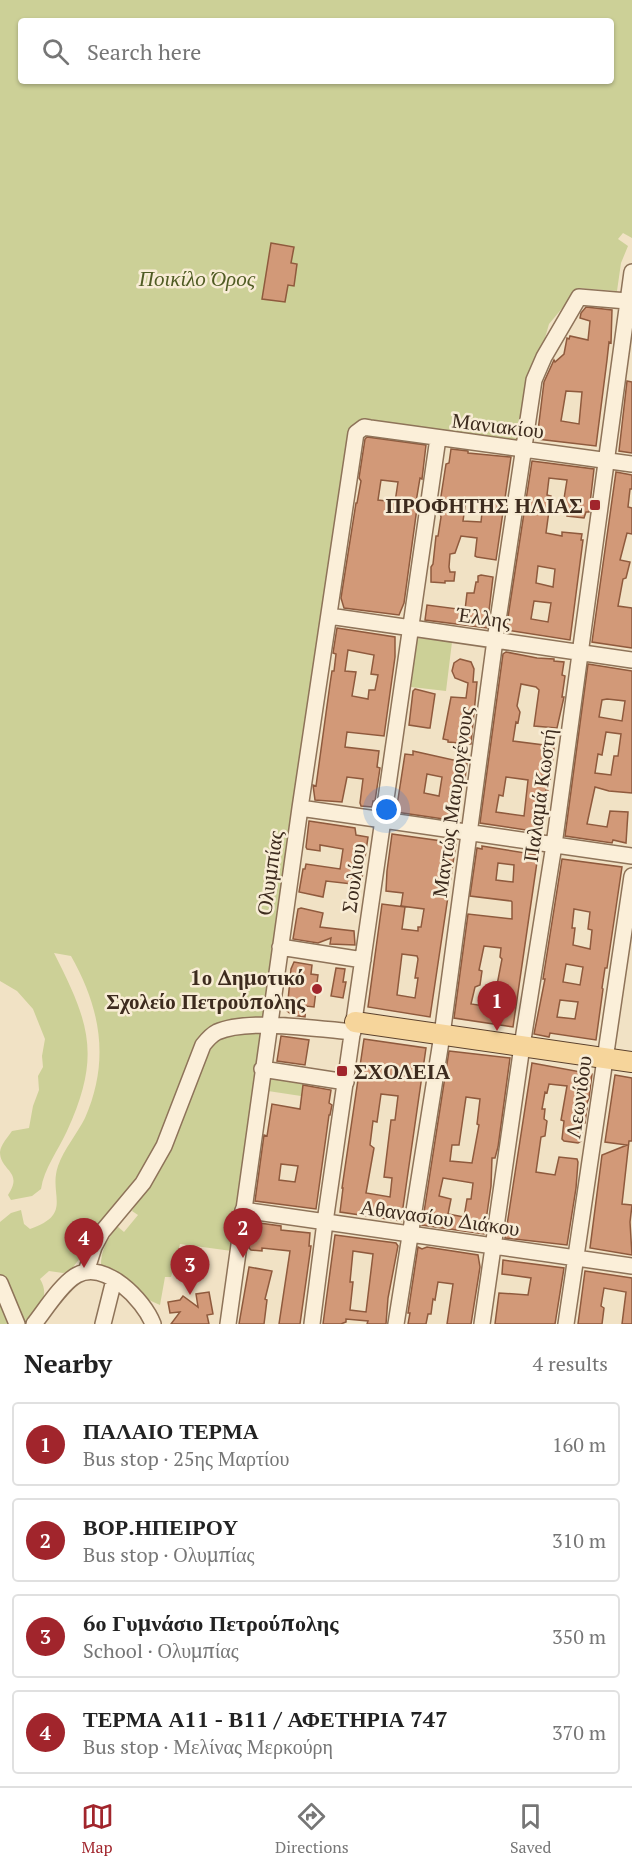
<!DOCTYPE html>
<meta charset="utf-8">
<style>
body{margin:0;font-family:"PT Serif",serif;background:#f2f2f2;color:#222}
.you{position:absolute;left:387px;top:810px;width:21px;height:21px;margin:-15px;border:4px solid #fff;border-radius:50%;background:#1a73e8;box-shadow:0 0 0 9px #1a73e833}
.badge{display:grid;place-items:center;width:39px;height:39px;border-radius:50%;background:#a1252c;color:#fff;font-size:20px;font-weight:700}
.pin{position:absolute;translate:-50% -50px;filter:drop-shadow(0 2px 3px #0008)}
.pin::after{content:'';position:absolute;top:32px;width:21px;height:18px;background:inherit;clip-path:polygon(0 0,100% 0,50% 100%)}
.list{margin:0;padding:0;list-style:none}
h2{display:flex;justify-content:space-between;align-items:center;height:78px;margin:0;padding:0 24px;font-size:26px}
h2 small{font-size:20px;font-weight:400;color:#767676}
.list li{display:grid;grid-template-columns:39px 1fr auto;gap:18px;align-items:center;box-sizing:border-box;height:84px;margin:0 12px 12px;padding:0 12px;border:2px solid #e0e0e0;border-radius:6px}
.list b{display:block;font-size:22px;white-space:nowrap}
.list p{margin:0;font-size:20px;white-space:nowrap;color:#767676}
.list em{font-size:20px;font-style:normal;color:#767676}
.icon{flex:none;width:33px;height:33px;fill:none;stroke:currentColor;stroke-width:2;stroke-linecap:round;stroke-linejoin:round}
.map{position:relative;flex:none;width:632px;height:1324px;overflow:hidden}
.search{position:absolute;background:#fff;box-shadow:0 2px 4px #0004;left:18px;right:18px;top:18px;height:66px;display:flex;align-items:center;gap:15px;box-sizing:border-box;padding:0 21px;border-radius:6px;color:#767676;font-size:22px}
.sheet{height:462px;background:#fff}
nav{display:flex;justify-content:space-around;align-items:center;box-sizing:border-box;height:84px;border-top:2px solid #e0e0e0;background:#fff;font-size:16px;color:#767676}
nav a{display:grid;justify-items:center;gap:3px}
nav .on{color:#a1252c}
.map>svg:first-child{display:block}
</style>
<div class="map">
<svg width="632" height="1324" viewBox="0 0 632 1324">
<rect width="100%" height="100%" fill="#f1e2c5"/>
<path fill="#ccd097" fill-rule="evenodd" d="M0 0H632V238L623 233 618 239 628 246 621 263 617 291 579 288 549 324 539 359 520 443 357 423 232 1251 180 1244 171 1277H165L160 1305 140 1296 101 1271C100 1250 106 1243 117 1226L124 1232 138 1215 132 1211 166 1153 213 1044V1032L136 1186 70 1271 63 1273 49 1271 40 1279C51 1297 38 1308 28 1323L25 1324H0V1281L3 1279 0 1275V1222L11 1213 21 1210 24 1224 30 1229C74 1214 48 1195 58 1166 64 1149 77 1134 85 1118 110 1061 101 1009 71 956L54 953C89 1022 102 1055 67 1131 58 1151 44 1168 41 1189L32 1196 11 1200 8 1195C24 1171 0 1171 0 1152 1 1144 8 1137 12 1131L29 1128 33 1106 39 1090 38 1076 43 1067 42 1056 45 1039 33 1009 17 991 0 981ZM21 21H611V81H21Z
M417 638 452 642 446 691 411 687Z
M270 1076 303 1081 301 1096 268 1091Z"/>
<path fill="#d29978" stroke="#8f5a3d" stroke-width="1.5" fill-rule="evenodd" d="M271 243 294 247 291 263 297 264 294 286 288 285 285 302 262 299Z
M586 307 612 310 611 343 609 342 607 360 596 446 537 439 544 382 554 360 555 362 564 354 567 338 569 339 570 336 588 340 590 321 580 318 581 313ZM566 391 582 392 579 424 561 421Z
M627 381 632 382V453L619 451Z
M367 437 426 445 422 479 420 478 415 508H417L404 603 399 615 344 608 341 598 356 503H357L361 481 359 478 365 439ZM381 480 398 482 395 502 378 500Z
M451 449 468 451V453L511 457 496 560 477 557 475 556 477 538 461 536 455 553 450 554 449 567 450 572H455L454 581H445V583L431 582V567L433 564 436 536H438L441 517 439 509 446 464 449 463ZM466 500 483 503 481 522 463 521Z
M532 461 594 469 589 512H586L584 518 567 516 568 506 563 505 567 480 549 478 547 495 551 496 546 533 562 536V532L582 534 581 540H583L570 640 506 630ZM538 566 555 569 553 587 536 583ZM534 601 551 603 548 622 531 619Z
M616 472 632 475V489H630L628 507 632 508V534L627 533 620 560 630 562 626 578 623 579 618 606 632 608V648L592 642Z
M481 575 493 577 487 628 425 620 427 605 465 610 467 593H474L476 582H478V576Z
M337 628 395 637V657L384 736 347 732 345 747 379 751 377 767 380 768 375 801H373L372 807 361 806 360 803 363 779 347 777 342 802 315 800 313 785 316 786 330 684 332 671H334L336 654 333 653ZM348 650 374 655 371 674 378 675 375 690H369L368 699 352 696 356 672 345 671Z
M506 652 537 658 554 659V661L564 662 562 675 565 676 562 697H564L557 728 534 726 539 690 536 687 521 684 517 706 520 712 518 723 516 722 513 741 552 746 554 748 550 781 548 790H546L544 818H541L539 832 480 823 503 654ZM506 777 528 780 524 816 496 812 499 795 503 796Z
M460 659 471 662 474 669 473 682H477L471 744 448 742V740L443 739 451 697 466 698 468 683 455 678 452 671 454 663Z
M588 664 632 671V793L609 791 595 787 587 824 607 827 610 811 628 812 626 843 613 840 612 843 565 836ZM607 699 625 701 622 721 599 717 602 700ZM606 732 621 734 618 756H614L611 775 595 773 598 754 602 755Z
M415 689 435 694 430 728H428L409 725 413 691Z
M413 751 467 763 465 779H463L457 821 396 812 405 754 413 755ZM427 774 442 777 439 796 424 793Z
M309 821 355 828 356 835 368 837 361 885 326 881 323 897 299 892 303 869H305L306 864 340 869 343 849 320 845V851L307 849 306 847Z
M392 834 456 843 430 1017 368 1007 382 904 405 907 402 929 418 931V927H421L424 909 401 906 403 893 386 891 387 871ZM402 954 417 956 418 959 415 978H418L415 998 397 995Z
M482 846 538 855 513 1027 454 1018 468 914 512 919V902L511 901 470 896 477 848 482 849ZM498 863 514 865 513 882 496 880ZM484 946 501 948 500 957 502 959 497 985H493L491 1007 471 1004 475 987 480 985 482 971 479 970Z
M562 859 622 867 607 968H605L602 988 603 989 596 1040 550 1033 549 1037 534 1034 545 979H543ZM574 909 590 912 588 929 592 930 590 949 573 945 575 928H572ZM566 964 583 967 580 985 563 982ZM560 1000 578 1002 575 1019 557 1017Z
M301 908 323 913 320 927 354 931 355 945 330 944 331 938 318 943 293 939 298 909Z
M294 962 312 965 311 974 318 975 314 1007 306 1006 305 1017 292 1015 287 1011 291 969Z
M336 968 345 969 343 982H346L343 998 331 996Z
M281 1036 309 1040 305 1065 277 1061Z
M364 1039 426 1048 401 1221 340 1212 343 1188H342ZM381 1094 398 1096 395 1120H391L384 1177 392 1178 390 1197 366 1193 374 1148 370 1145 373 1121 377 1122Z
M449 1051 510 1058 498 1147 495 1158H492L491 1186 484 1234 422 1225ZM466 1097 480 1099 477 1124 479 1125 472 1163 450 1161 452 1145H459ZM443 1178 473 1183 471 1199H467L464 1217 448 1214 451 1199 439 1196Z
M532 1063 592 1074 589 1098 585 1108H587L585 1123H583L581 1141 578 1143 564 1141 562 1139 564 1121 561 1120 567 1086 549 1084 547 1093 545 1092 542 1109H545L544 1119 547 1121 545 1136 541 1137 536 1172 555 1175 559 1157 577 1159 578 1162 576 1188 567 1245 505 1238Z
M615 1075 632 1078V1141H629L622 1204 632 1205 630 1222 632 1255 590 1248 602 1155 627 1145 605 1142Z
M303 1085 331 1090 329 1103 332 1105 330 1115H329L316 1209 255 1201 264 1135 267 1136 272 1104 300 1109ZM281 1164 298 1166 295 1182 279 1180Z
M252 1222 281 1226V1230L310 1233 309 1246H311L300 1324H279L290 1251 262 1248V1251L251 1250 249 1248Z
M335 1235 396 1243 398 1246 388 1298 386 1324H367L368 1321 346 1319V1322L341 1324H323ZM353 1251 373 1254 366 1312 350 1310 353 1282H350Z
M418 1247 422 1249 427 1247 478 1255 480 1267 471 1324H447L453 1284 438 1282 435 1300 433 1299 431 1314H428L426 1324H408L410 1313H408Z
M503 1260 564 1268 555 1324H495L499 1293 528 1295 531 1278 502 1274Z
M249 1267 272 1271 265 1299 267 1300 264 1324H239Z
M585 1271 632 1278V1324H622L626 1292 604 1288 601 1306 604 1308 602 1324H578Z
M209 1292 213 1314 207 1315 209 1324H171L180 1312 170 1313 168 1302 180 1300 183 1296 198 1307 196 1294Z"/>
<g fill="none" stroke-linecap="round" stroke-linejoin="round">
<defs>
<path id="minor" d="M329 616 632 660
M300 808 632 856
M280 947 363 960
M262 1069 346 1082
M243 1210 632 1266
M86 1272 94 1247 102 1232 143 1183 164 1146 203 1045C207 1040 211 1035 217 1032 247 1018 319 1029 353 1032
M0 1283 17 1324
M34 1324C45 1310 62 1283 77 1275 105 1260 144 1300 153 1324
M103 1324 114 1280
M228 1324 300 808 356 433 364 427 370 428 632 464
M312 1324 325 1222 438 438
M396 1324 442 1035 495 640 534 380 544 357 579 297 627 301
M482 1324 522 1046 554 845 632 272
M566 1324 632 876"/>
<path id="major" d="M355 1022 632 1062"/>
</defs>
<use href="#minor" stroke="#8e7359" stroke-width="18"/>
<use href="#major" stroke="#5b412d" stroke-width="22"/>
<use href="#minor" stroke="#fbefd9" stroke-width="15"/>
<use href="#major" stroke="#f6d59b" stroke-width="20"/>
</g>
<g fill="#a1252c" stroke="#f8ecd5" stroke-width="2">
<rect x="589" y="499" width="12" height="12" rx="3"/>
<circle cx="317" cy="989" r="6"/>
<rect x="336" y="1065" width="12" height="12" rx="3"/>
</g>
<g text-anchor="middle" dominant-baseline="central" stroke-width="5" stroke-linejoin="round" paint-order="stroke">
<g font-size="21" font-style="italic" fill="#4f5b23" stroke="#f8ecd5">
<text x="197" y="278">Ποικίλο Όρος</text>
</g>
<g font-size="21" fill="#3d2b1e" stroke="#f8ecd5">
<text transform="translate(498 425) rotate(7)">Μανιακίου</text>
<text transform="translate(484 617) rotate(8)">Έλλης</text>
<text transform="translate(539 795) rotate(-82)">Παλαμά Κωστή</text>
<text transform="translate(452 802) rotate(-82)">Μαντώς Μαυρογένους</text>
<text transform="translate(269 873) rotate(-82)">Ολυμπίας</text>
<text transform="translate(353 878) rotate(-82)">Σουλίου</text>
<text transform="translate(578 1097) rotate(-82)">Λεωνίδου</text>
<text transform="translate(440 1217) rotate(8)">Αθανασίου Διάκου</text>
</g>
<g font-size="21" font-weight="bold" fill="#3d2b1e" stroke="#f8ecd5" text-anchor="end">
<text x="583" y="505">ΠΡΟΦΗΤΗΣ ΗΛΙΑΣ</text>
<text x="305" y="977">1ο Δημοτικό<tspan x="305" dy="24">Σχολείο Πετρούπολης</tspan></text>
<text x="354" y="1071" text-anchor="start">ΣΧΟΛΕΙΑ</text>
</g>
</g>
</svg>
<div class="you"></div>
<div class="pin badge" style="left:497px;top:1031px">1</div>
<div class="pin badge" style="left:243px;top:1258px">2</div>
<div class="pin badge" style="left:190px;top:1295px">3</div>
<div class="pin badge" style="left:84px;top:1268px">4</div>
<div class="search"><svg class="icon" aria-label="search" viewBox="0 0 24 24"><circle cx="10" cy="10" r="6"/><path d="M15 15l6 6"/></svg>Search here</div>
</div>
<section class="sheet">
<h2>Nearby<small>4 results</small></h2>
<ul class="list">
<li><span class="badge">1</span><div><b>ΠΑΛΑΙΟ ΤΕΡΜΑ</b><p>Bus stop · 25ης Μαρτίου</p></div><em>160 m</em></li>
<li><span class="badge">2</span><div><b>ΒΟΡ.ΗΠΕΙΡΟΥ</b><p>Bus stop · Ολυμπίας</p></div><em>310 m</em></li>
<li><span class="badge">3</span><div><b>6ο Γυμνάσιο Πετρούπολης</b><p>School · Ολυμπίας</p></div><em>350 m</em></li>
<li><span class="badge">4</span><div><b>ΤΕΡΜΑ Α11 - Β11 / ΑΦΕΤΗΡΙΑ 747</b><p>Bus stop · Μελίνας Μερκούρη</p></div><em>370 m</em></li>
</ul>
</section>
<nav>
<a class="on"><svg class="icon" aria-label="map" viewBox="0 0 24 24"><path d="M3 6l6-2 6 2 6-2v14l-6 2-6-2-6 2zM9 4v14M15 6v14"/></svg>Map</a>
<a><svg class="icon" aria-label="directions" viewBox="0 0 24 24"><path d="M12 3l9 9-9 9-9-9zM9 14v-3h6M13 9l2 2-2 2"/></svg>Directions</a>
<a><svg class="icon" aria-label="saved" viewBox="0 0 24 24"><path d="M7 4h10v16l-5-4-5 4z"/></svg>Saved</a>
</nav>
